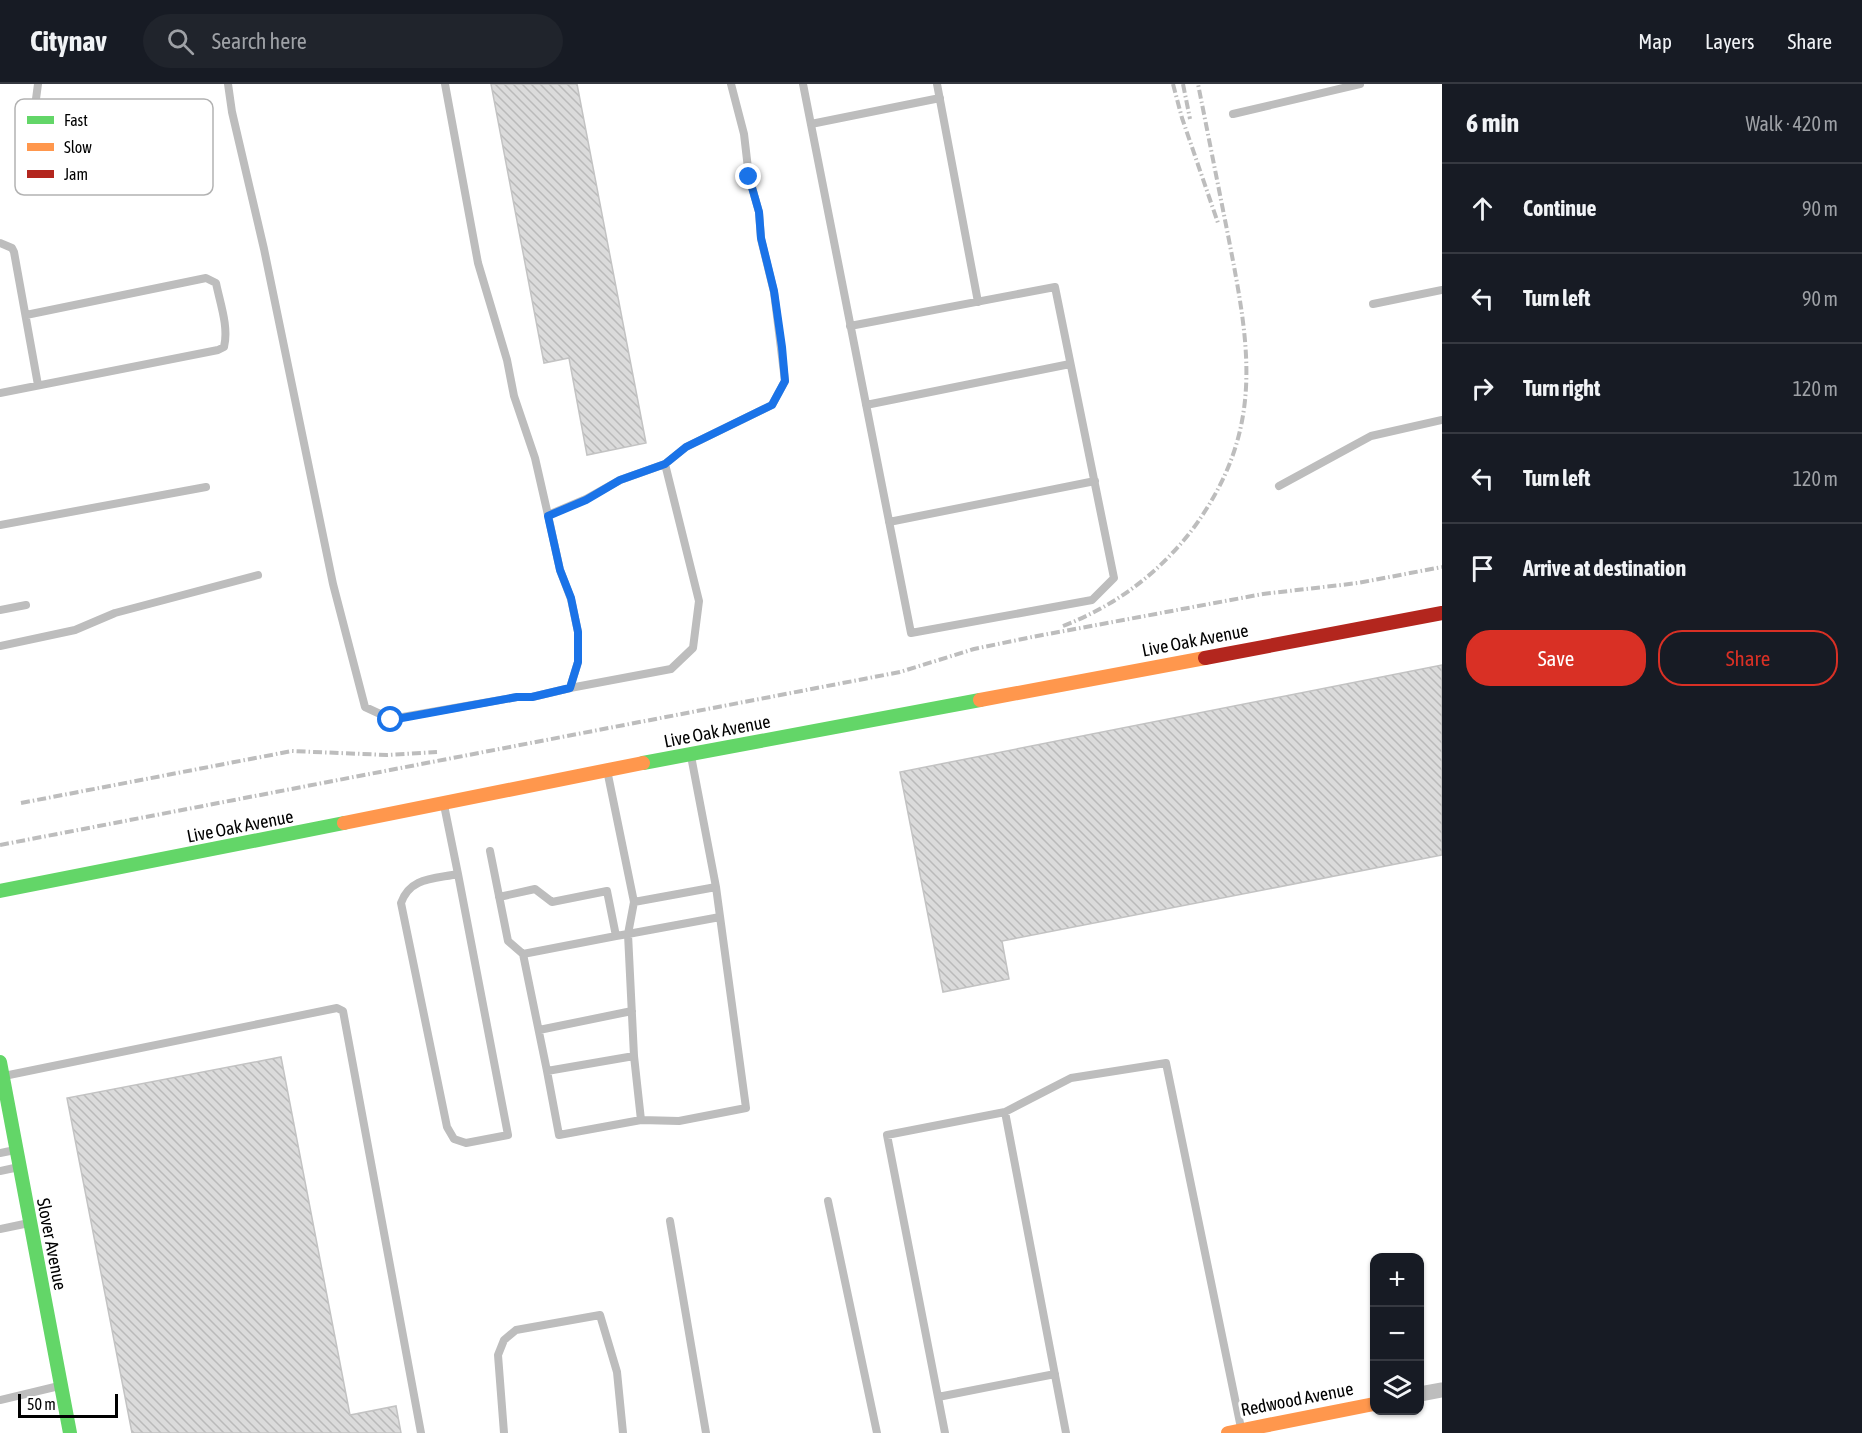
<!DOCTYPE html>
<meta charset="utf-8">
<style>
body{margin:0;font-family:"Asap Condensed",sans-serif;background:#20242c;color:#f1f3f6}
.controls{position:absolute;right:18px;bottom:18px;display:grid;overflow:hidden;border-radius:12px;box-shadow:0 2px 4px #0004}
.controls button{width:54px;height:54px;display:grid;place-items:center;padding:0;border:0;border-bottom:2px solid #363941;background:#171b24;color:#f1f3f6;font:30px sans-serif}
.scale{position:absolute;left:18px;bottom:15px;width:100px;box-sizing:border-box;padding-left:6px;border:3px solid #000;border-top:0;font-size:16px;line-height:21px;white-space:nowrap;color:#000;-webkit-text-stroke:4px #fff;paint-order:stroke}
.stop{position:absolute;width:18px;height:18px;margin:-14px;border:4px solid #1a73e8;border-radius:50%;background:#fff}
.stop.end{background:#1a73e8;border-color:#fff;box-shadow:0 2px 6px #0008}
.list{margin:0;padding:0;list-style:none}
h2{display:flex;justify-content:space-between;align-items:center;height:78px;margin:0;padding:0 24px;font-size:26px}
h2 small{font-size:20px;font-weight:400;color:#9ea1a6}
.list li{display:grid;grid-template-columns:39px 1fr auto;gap:18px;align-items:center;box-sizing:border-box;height:90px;padding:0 24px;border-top:2px solid #363941}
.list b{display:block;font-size:22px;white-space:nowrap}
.list em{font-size:20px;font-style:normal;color:#9ea1a6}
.actions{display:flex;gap:12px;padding:18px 24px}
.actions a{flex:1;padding:14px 0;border:2px solid #d93025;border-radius:24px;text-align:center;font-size:21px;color:#d93025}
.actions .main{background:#d93025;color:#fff}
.icon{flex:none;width:33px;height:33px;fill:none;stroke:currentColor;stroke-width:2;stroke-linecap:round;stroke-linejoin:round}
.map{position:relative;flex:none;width:1442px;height:1349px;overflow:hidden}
header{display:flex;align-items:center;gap:36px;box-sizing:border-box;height:84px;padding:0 30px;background:#171b24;border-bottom:2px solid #363941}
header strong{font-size:28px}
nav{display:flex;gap:33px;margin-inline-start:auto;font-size:21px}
.search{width:420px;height:54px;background:#20242c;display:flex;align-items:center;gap:15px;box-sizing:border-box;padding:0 21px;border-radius:33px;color:#9ea1a6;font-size:22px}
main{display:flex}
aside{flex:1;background:#171b24}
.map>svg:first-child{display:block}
</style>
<header>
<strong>Citynav</strong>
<div class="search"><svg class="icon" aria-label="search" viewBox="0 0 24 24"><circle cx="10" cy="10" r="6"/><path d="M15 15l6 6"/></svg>Search here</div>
<nav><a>Map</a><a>Layers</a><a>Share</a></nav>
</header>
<main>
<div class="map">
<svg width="1442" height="1349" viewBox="0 0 1442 1349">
<defs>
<pattern id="building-back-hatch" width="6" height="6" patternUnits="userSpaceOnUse" patternTransform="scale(1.5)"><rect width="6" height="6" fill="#dbdbdb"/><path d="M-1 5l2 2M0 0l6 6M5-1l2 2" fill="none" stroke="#bababa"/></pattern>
</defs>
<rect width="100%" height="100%" fill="#fff"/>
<path fill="url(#building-back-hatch)" stroke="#c3c3c3" stroke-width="1.5" d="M491 0H577L646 359 587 371 569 274 544 279Z
M1442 581V771L1002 857 1009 895 943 908 900 688Z
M281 973 350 1331 396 1322 401 1349H132L67 1014Z"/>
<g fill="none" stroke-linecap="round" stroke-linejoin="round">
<path stroke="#bdbdbd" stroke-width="8" d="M38 0 36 15 43 51
M228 0 232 28 264 165 333 500 365 623 391 635 517 613H532L570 604 578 578V548L571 515 560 486 548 431
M445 0 478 179 507 276 514 312 535 374 548 431 586 415 620 396 665 380 686 363 772 321 785 297 774 208 761 155 759 128 749 93 744 50 731 0
M803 0 911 549 1092 516 1114 494 1055 203 850 242
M937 0 978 218
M1233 30 1360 0
M811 40 940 14
M0 159 12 164 14 168 38 301
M1373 220 1442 206
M0 309 218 266 224 263C229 243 220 219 216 199L206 194 26 231
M866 321 1070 280
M1279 402 1371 352 1442 336
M889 438 1095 397
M0 441 206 403
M0 526 26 521
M0 562 75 546 115 529 258 491
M570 604 671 585 693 564 699 517 665 380
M607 686 634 818 716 803 691 672
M444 721 458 790C434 795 410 793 401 819L447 1043 454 1055 466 1059 508 1051 458 790
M490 767 508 857 523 870
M499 813 535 805 552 818 607 807 616 852
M634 818 628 850 634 972 547 987 523 870 616 852 628 850 720 833
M539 946 632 927
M547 987 559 1051 641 1036 634 972
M4 992 337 924 343 927 421 1349
M1005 1028 1066 1349
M641 1036 679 1037 746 1024 716 803
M0 1069 15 1066
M0 1087 19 1083
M828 1117 877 1349
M670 1137 706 1349
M0 1145 29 1139
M1055 1290 938 1313 887 1051 1005 1028 1071 994 1166 979 1241 1344
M938 1313 945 1349
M0 1316 59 1302
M504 1349 498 1271 504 1256 516 1246 600 1231 617 1288 623 1349"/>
<path stroke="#bdbdbd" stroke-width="15" d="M1420 1310 1442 1306"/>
<path stroke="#63d668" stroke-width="14" d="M643 679 980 616
M0 807 344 739
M0 978 70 1349"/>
<path stroke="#ff974d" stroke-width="14" d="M980 616 1205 574
M344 739 643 679
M1228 1349 1374 1320"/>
<path stroke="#b3261e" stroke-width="14" d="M1205 574 1442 529"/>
<path stroke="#bdbdbd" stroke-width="4" stroke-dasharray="9 3 1.5 3" stroke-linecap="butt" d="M1173 0 1182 34 1218 139
M1183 0 1190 35
M1063 542C1115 522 1158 490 1192 446 1266 346 1250 264 1228 151 1218 101 1208 50 1198 0
M21 719 292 667 387 671 437 668
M0 761 900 588 974 565 1032 553 1263 510 1358 499 1442 483"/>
</g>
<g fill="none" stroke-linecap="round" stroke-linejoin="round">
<path stroke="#1a73e8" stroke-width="8" d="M391 636 517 613H532L570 604 578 578V548L571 514 560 486 548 432 586 416 620 396 665 380 686 363 772 321 785 297 782 263 774 207 761 154 759 128 749 93"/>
</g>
<g text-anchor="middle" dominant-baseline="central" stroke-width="6" stroke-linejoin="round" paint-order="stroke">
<g font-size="18" fill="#000" stroke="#fff">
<text transform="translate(1195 556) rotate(-11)">Live Oak Avenue</text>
<text transform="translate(717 647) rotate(-11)">Live Oak Avenue</text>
<text transform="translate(240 742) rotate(-11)">Live Oak Avenue</text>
<text transform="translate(52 1160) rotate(79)">Slover Avenue</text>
<text transform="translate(1297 1315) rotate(-11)">Redwood Avenue</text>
</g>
</g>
<rect x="15" y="15" width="198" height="96" rx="9" fill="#fff" stroke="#b2b2b2" stroke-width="1.5"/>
<rect x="27" y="32" width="27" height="8" fill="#63d668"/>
<rect x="27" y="59" width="27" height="8" fill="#ff974d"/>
<rect x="27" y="86" width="27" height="8" fill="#b3261e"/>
<g font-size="16" fill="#000">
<text x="64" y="42">Fast</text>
<text x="64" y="69">Slow</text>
<text x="64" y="96">Jam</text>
</g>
</svg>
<div class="controls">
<button>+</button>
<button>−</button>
<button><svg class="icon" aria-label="layers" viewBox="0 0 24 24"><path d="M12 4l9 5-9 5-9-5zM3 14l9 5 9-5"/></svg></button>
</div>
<div class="scale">50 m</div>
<div class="stop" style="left:391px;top:636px"></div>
<div class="stop end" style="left:749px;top:93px"></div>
</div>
<aside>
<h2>6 min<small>Walk · 420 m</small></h2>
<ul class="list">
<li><svg class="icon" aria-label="ahead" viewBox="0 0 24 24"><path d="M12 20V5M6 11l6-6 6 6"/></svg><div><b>Continue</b></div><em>90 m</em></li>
<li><svg class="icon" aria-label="left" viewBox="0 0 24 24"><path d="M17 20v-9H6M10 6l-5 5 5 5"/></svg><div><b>Turn left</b></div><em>90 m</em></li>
<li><svg class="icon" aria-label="right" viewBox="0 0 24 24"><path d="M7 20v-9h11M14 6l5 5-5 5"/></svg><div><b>Turn right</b></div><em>120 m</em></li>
<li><svg class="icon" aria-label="left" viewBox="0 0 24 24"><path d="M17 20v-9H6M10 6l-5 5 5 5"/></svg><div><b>Turn left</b></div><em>120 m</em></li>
<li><svg class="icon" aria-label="arrive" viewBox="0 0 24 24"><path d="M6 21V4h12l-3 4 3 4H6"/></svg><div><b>Arrive at destination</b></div></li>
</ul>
<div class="actions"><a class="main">Save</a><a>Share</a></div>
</aside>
</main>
